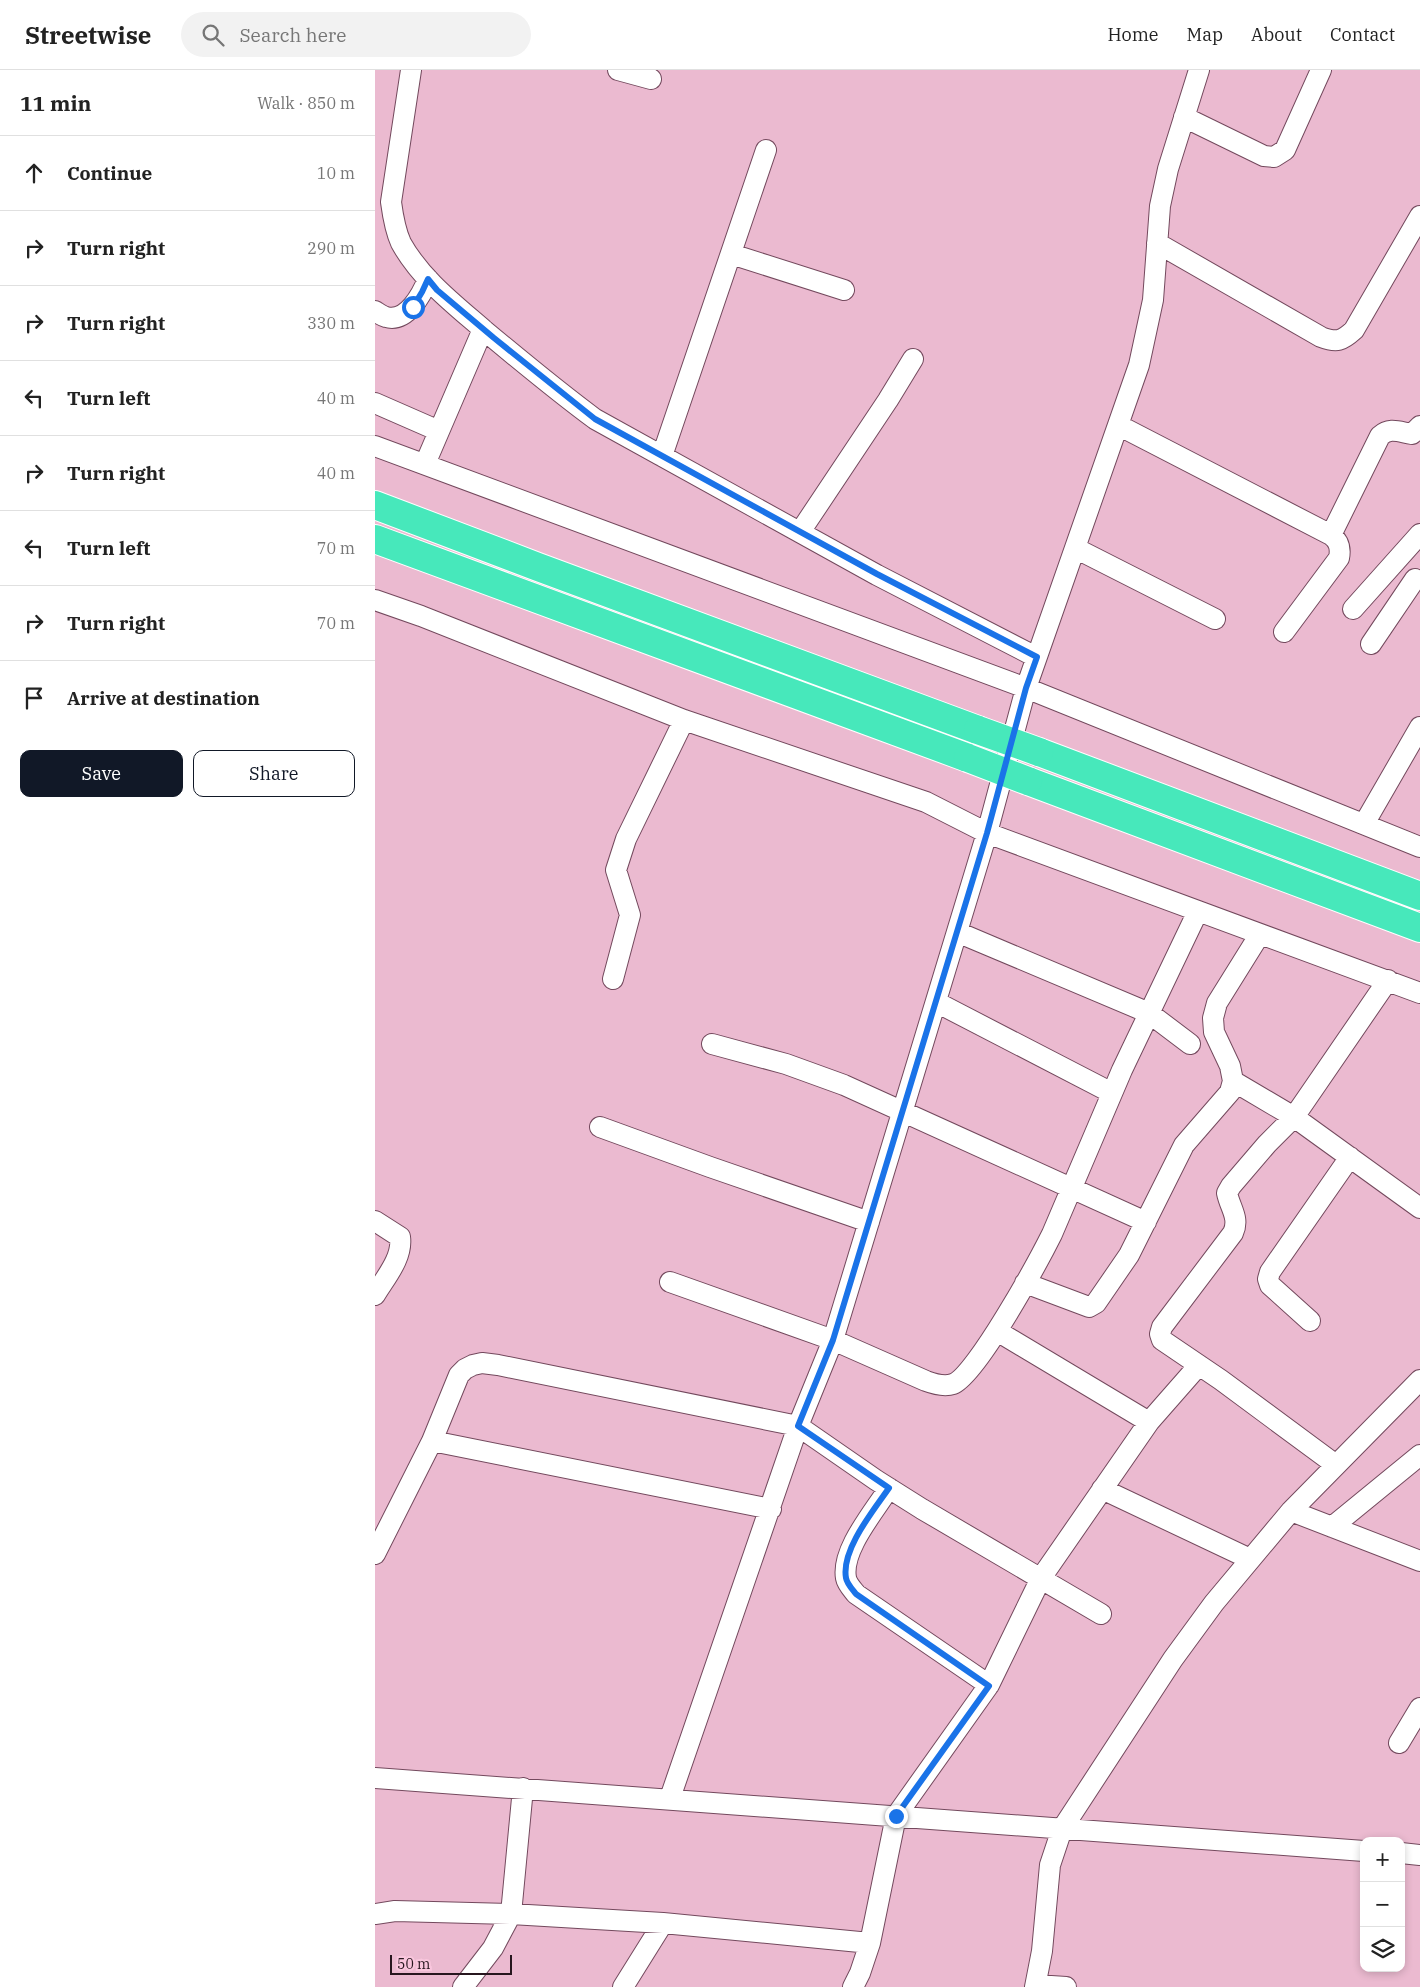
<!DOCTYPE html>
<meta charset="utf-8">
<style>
body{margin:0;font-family:"IBM Plex Serif",serif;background:#f2f2f2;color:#222}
.controls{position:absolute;right:15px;bottom:15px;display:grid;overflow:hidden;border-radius:10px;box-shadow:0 2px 8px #0003}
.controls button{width:45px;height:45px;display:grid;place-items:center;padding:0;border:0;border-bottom:1px solid #e0e0e0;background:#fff;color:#222;font:25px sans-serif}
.scale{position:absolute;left:15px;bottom:12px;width:122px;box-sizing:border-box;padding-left:5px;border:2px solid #27161e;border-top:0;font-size:14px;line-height:18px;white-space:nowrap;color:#27161e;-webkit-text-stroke:4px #f9c6dd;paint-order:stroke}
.stop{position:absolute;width:15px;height:15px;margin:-11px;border:4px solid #1a73e8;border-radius:50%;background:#fff}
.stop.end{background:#1a73e8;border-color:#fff;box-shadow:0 1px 5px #0008}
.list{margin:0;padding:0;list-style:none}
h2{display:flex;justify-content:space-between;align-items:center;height:65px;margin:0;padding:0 20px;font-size:21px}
h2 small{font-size:16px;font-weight:400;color:#767676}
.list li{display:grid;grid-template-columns:32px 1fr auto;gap:15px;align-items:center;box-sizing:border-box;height:75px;padding:0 20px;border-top:1px solid #e0e0e0}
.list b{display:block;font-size:19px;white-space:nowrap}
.list em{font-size:16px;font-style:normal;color:#767676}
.actions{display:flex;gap:10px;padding:15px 20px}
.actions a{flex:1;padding:11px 0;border:1px solid #111827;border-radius:10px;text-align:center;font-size:18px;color:#111827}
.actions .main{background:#111827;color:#fff}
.icon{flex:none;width:28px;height:28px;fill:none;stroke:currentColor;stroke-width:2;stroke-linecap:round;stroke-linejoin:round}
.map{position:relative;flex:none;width:1045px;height:1917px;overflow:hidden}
header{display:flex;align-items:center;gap:30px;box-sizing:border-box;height:70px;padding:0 25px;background:#fff;border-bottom:1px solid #e0e0e0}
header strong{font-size:24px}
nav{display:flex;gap:28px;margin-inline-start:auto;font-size:18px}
.search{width:350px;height:45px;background:#f2f2f2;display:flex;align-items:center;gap:12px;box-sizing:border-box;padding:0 18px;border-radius:28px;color:#767676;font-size:19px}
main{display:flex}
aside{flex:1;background:#fff}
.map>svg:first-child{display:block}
</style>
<header>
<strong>Streetwise</strong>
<div class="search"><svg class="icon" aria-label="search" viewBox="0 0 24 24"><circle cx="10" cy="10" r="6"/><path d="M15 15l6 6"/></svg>Search here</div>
<nav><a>Home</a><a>Map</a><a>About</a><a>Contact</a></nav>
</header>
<main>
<aside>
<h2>11 min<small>Walk · 850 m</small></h2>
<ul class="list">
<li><svg class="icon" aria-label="ahead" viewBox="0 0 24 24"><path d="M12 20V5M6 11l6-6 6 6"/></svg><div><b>Continue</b></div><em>10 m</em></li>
<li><svg class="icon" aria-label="right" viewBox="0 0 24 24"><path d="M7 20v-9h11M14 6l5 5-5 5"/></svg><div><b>Turn right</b></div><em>290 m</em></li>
<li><svg class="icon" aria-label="right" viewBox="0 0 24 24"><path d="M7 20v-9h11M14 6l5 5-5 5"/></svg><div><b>Turn right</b></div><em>330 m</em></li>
<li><svg class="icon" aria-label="left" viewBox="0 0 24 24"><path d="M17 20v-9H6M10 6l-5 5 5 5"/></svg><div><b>Turn left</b></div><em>40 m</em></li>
<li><svg class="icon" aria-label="right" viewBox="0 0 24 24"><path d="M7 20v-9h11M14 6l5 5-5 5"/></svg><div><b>Turn right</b></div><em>40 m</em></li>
<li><svg class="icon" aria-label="left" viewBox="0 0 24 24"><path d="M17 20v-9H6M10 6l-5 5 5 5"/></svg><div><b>Turn left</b></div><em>70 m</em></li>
<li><svg class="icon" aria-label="right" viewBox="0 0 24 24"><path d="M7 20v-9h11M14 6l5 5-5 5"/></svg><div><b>Turn right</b></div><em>70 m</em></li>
<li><svg class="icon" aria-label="arrive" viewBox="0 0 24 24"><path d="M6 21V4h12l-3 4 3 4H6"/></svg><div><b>Arrive at destination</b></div></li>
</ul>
<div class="actions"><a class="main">Save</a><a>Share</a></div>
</aside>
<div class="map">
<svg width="1045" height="1917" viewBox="0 0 1045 1917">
<rect width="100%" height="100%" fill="#ebbad0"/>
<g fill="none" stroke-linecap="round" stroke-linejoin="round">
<defs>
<path id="minor" d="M36 0 16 132C18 147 20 160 26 173 46 209 79 234 110 261 146 291 182 321 220 349L502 505 661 587
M243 0 276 9
M809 47 889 86 899 87 910 80 946 0
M782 173 946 267C962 273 967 271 979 260L1045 146
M356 184 469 220
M0 241C3 243 7 246 11 247 32 253 47 224 53 209
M0 333 64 361
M743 355 956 465C964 471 966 478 964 488L909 562
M0 376 651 618 1045 777
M287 386 391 80
M50 394 108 259
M425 462 513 330 538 289
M956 465 1005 366C1015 357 1024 362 1037 364L1045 356
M700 478 840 549
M0 530 46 546 309 650 551 732 612 763 1045 923
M978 539 1045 464
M996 574 1040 509
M989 754 1045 657
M582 862 774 943 815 974
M238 909 255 845 241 800 251 769 309 650
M561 932 737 1023
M337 974 411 994 469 1015 771 1152
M858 1011 919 1047 1045 1138
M225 1057 335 1097 494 1152
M0 1151 25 1167C28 1188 10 1208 0 1225
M295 1212 458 1270 551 1311C559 1314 569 1317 578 1314 601 1306 664 1190 677 1164L747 1000 823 841
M650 1213 714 1237 721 1233 754 1185 809 1075 855 1022 858 1011 855 996 839 962 838 948 842 933 885 864
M935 1251 895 1215 893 1209 895 1202 975 1087
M622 1261 774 1352
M57 1371 396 1439
M961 1395 846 1310 787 1270 785 1264 787 1257 858 1163C865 1148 855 1138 852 1123L856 1116 892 1074 919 1047 1013 910
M514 1418C499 1442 466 1480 471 1508 472 1514 478 1520 481 1524L614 1615
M727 1419 875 1489
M916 1441 1045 1491
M957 1457 1045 1385
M0 1484 57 1371 84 1305 90 1299 98 1295 107 1293 123 1295 423 1356 501 1410 547 1439 726 1544
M1024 1673 1045 1638
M0 1708C330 1731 659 1758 989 1781
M295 1728 423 1356 458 1270 612 763 651 618 764 295 778 230 785 136 793 99 824 0
M1026 1783 1045 1785
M0 1844 20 1841 136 1844 288 1853 495 1873
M661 1915 691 1917
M88 1917 118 1878 136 1844 148 1718
M248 1917 288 1853
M478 1917 485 1903 495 1873 521 1746 614 1615 666 1508 774 1352 824 1295
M660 1917 667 1881 675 1795 687 1759 798 1589 839 1533 916 1441 1045 1310"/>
<path id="highway" d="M0 435 163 497 603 660
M0 469 593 688
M664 682 1045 826
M653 711 1045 858"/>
</defs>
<use href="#minor" stroke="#73495d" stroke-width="22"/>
<use href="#highway" stroke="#fff" stroke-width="30"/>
<use href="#minor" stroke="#fff" stroke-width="20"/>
<use href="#highway" stroke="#47e8bb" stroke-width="28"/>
<defs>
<path id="highway-bridge" d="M603 660 664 682
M593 688 653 711"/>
</defs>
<use href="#highway-bridge" stroke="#fff" stroke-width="30" stroke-linecap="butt"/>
<use href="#highway-bridge" stroke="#47e8bb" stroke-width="28"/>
</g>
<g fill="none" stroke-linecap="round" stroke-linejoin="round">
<path stroke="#1a73e8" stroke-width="6" d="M38 237 47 222 53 209 62 220 119 268 220 349 502 504 662 587 651 618 612 763 458 1270 423 1356 514 1418C498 1441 466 1480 471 1508 472 1514 478 1520 481 1524L614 1616 521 1746"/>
</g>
</svg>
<div class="controls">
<button>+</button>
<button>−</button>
<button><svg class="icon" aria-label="layers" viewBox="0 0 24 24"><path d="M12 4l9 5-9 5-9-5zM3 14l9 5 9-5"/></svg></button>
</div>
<div class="scale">50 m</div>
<div class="stop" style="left:38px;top:237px"></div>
<div class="stop end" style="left:521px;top:1746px"></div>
</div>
</main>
